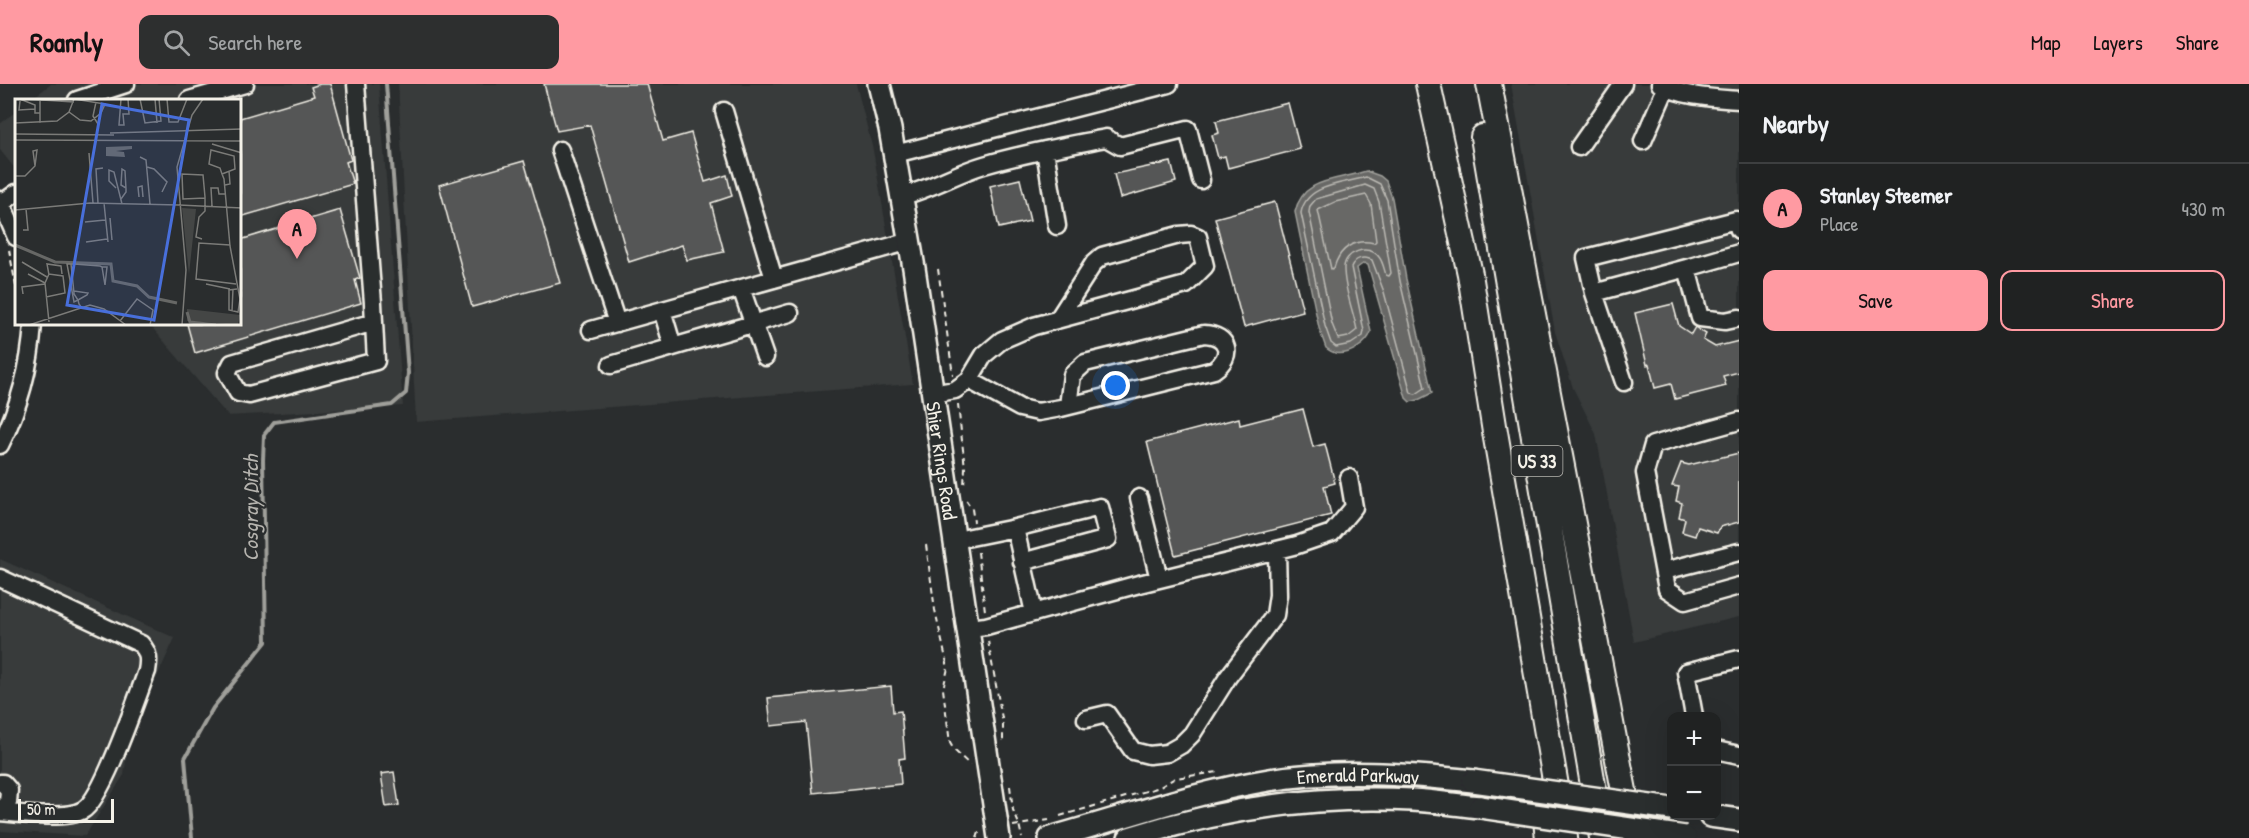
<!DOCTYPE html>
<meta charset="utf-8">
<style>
body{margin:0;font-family:"Patrick Hand",sans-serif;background:#2d2f2f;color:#f1f3f6}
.controls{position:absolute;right:18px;bottom:18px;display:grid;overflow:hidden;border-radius:12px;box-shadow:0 6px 24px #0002}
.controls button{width:54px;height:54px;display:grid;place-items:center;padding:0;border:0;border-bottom:2px solid #3d3f40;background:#202222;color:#f1f3f6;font:30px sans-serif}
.scale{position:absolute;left:18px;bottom:15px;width:96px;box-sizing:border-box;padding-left:6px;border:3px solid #f4f1e8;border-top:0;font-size:16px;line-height:21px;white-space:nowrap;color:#f4f1e8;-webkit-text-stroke:4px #2a2d2e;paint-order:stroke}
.you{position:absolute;left:1116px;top:302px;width:21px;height:21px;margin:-15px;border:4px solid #fff;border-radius:50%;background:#1a73e8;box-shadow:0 0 0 9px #1a73e833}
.badge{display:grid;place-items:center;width:39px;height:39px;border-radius:50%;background:#ff9aa2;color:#111;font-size:20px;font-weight:700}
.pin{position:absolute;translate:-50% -50px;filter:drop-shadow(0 2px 3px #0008)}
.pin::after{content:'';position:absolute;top:32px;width:21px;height:18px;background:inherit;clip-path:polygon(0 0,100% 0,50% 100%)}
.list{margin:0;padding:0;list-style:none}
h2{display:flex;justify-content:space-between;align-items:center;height:78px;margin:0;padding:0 24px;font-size:26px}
h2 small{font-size:20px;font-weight:400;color:#a2a4a5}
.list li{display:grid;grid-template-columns:39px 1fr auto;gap:18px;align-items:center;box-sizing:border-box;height:90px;padding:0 24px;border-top:2px solid #3d3f40}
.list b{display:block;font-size:22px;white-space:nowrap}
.list p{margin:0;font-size:20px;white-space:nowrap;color:#a2a4a5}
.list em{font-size:20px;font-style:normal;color:#a2a4a5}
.actions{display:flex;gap:12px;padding:18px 24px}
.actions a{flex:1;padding:14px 0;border:2px solid #ff9aa2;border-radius:12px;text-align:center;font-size:21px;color:#ff9aa2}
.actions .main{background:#ff9aa2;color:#111}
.icon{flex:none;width:33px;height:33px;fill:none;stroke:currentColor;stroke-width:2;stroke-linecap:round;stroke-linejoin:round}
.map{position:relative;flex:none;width:1739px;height:754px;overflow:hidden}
header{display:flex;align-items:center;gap:36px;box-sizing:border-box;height:84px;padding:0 30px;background:#ff9aa2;color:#111}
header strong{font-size:28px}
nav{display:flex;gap:33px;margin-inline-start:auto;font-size:21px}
.search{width:420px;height:54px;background:#2d2f2f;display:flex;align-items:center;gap:15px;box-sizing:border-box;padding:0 21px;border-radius:12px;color:#a2a4a5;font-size:22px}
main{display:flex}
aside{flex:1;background:#202222}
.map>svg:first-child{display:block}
</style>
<header>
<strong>Roamly</strong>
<div class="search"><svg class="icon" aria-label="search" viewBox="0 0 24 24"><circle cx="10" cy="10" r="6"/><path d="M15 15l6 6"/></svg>Search here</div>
<nav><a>Map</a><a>Layers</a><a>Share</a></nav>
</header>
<main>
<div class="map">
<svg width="1739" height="754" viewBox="0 0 1739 754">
<rect width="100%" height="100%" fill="#2a2d2e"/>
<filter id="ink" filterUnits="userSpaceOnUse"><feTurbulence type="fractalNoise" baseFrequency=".0167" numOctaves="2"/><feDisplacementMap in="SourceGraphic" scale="12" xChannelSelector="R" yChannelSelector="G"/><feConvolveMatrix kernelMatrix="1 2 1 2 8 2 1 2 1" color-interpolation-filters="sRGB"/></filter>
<g filter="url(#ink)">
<path fill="#373a3a" d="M51 0H379L403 322 228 332 149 240H240V16H30Z
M398 0H856L873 66 913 300 416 338Z
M1511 0H1739V533L1634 558 1596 350 1573 304 1555 248Z
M16 27V86L0 66V40Z
M0 475 175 554 130 651 124 691 85 752 0 747Z"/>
<path fill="#676866" stroke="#9f9f9a" stroke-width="1.5" d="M1366 87 1380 92 1386 97 1392 114 1406 195 1432 309 1418 316 1410 318 1406 314 1368 181 1364 179 1357 184 1371 248C1367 260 1349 272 1335 269 1331 268 1329 266 1326 264L1319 244 1295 128C1303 93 1337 97 1366 87Z"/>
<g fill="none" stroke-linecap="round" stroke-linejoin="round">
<path stroke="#bcbab4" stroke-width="1.5" d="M1366 93 1380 100 1387 116 1400 197 1425 304 1416 310 1411 309 1384 208 1372 176C1363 172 1355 174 1351 183L1364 247 1363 252 1351 260 1336 263 1331 259 1325 242 1301 129C1306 100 1343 100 1366 93Z
M1365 101 1374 105 1379 118 1391 189 1389 192 1386 191C1384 185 1383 178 1379 173 1369 159 1343 168 1344 185 1344 205 1353 226 1357 246L1348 253 1338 255 1332 240 1309 128 1310 122 1316 115Z
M1366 111 1371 120 1376 157 1374 159C1354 154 1339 165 1334 184L1331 185 1318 126 1335 118Z"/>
<path stroke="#9f9f9a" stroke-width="4" d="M192 754 185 674 213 624 266 558 263 376 264 351 274 338 392 321 406 309 408 289 386 0"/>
</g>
<path fill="#555756" stroke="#f4f1e8" stroke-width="1.5" d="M320 0H330L351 76 346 78 353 100 240 133V34L314 12 311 3Z
M544 0H647L663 57 691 49 705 98 727 91 732 112 711 119 724 168 687 176 682 161 629 178 590 41 557 47Z
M1288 19 1300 65 1228 84 1225 72 1218 74 1212 51 1219 49 1216 37Z
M524 77 560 199 472 223 439 101Z
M1171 78 1176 98 1120 114 1114 90Z
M1020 95 1030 137 999 144 990 102Z
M1275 118 1303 227 1244 243 1215 134Z
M340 126 360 194 355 196 361 219 195 269 187 240H240V156Z
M1673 220 1679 242 1691 250 1695 243 1706 250 1703 256 1715 263 1739 257V288L1723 292 1726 302 1675 315 1671 300 1655 304 1649 280 1647 281 1635 229Z
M1303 325 1313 363 1325 360 1335 399 1324 402 1331 431 1175 471 1147 358 1239 334 1240 341Z
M1739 369V438L1720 443 1717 449 1698 443 1695 452 1682 448 1685 435 1679 433 1682 419 1676 417 1679 403 1672 402 1681 379 1689 381Z
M891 602 893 628 901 627 905 674 899 675 901 700 813 709 806 638 771 642 768 614Z
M394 688 399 721 386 723 381 690Z"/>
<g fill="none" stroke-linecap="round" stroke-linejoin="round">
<defs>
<path id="minor" d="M356 0 373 219 376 277 249 311 238 309 227 289 232 279 374 238
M1660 0C1682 13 1713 14 1739 16
M77 16 126 0
M189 16 245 0
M724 27 774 195
M1643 57 1666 4
M1579 63 1623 0
M560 66 617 239
M1045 66 1057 142
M895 70 1169 0
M902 112C931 105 956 89 984 81 1024 69 1065 62 1106 54L1120 62 1188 45 1201 96
M0 116 16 153
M2 119 16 109
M1739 146 1736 136 1586 174 1594 209 1687 184 1700 234 1725 237 1739 234
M1687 184 1739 169
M741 204 765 273
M1594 209 1624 298
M662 226 673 263
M591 246 910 157
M611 281 790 229
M969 296 1020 324 1038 328 1061 324 1214 286C1234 272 1229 251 1204 250L1085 279 1072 291 1068 322
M932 310 955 306 969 296 984 271 1002 256 1034 242 1186 201 1205 182 1198 153 1191 150 1179 151 1102 172 1094 179 1058 235
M1739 337 1653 361 1645 389 1667 505 1685 517 1739 502
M0 361C20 322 30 284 33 240
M1139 414 1159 495
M1015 444 1100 423 1108 455 1022 478
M956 456 1015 444 1034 529
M1664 487 1739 468
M0 494 141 560C149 569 149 576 147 587 137 613 103 715 83 726 67 736 20 730 0 728
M969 544 986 542 1139 500 1297 461 1332 449 1354 423 1349 394
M1694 632 1686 588 1739 575
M1086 635 1107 630 1133 667 1149 671 1167 669 1181 661 1192 650 1228 593 1275 531 1278 511 1277 466
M1716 666 1739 671
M0 699H3L9 706 8 719 0 726"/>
<g id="major">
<path id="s1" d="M879 0 890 45 914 184 999 754"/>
<path d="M1710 732 1739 736"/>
<path id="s2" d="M1050 754C1122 734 1195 708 1269 696 1337 685 1406 690 1473 697"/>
<path d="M1129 754C1221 725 1315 711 1412 716 1434 717 1457 721 1480 723"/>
</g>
<path id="highway" d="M1428 0 1470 190 1495 348 1565 754
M1489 0 1633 754
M1483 53 1602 754
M1543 712 1548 754"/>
</defs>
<use href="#minor" stroke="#f4f1e8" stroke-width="21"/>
<use href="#major" stroke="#f4f1e8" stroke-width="26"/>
<use href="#highway" stroke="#f4f1e8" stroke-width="28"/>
<path stroke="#f4f1e8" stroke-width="2" stroke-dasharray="6 4.5" stroke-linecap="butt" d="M9 166 16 202
M938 185 953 291
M958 320 965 384 964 401
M966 416 972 425 974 438
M926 461 935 526 948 584 943 605 950 659 954 666 970 681
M978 468 985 527
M988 557 1003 640V658
M1010 702 1013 726 1019 740 1022 754
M1060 732 1160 703 1175 694 1218 688
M1013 742 1049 736
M977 754 980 746"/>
<use href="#minor" stroke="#2a2d2e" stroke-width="16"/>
<use href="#major" stroke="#2a2d2e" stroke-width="21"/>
<use href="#highway" stroke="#2a2d2e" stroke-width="24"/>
<defs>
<path id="major-bridge" d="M1473 697 1672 725
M1480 723 1685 753"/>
</defs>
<use href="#major-bridge" stroke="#f4f1e8" stroke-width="26" stroke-linecap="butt"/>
<use href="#major-bridge" stroke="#2a2d2e" stroke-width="21"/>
</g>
</g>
<g text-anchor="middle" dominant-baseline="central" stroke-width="4.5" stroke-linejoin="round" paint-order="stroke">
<rect fill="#2a2d2e" stroke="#b7b6b0" stroke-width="1.5" x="1511.5" y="362" width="51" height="30" rx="4.5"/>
<g font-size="18" font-weight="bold" fill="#f4f1e8">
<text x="1537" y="377">US 33</text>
</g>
<g font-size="20" fill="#f4f1e8" stroke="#2a2d2e">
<text stroke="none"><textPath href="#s1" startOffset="382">Shier Rings Road</textPath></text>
<text stroke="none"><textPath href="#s2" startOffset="316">Emerald Parkway</textPath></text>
</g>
<g font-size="21" font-style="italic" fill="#b5b3ae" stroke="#2a2d2e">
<text transform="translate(250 424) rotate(-90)">Cosgray Ditch</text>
</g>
</g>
<g transform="translate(15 15)">
<rect width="226" height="226" fill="#2a2d2e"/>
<path d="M167 109 181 110 174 175ZM172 210 225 216 223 226 172 222Z" fill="#444645"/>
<path d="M117 47V50L101 52 109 53 110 58 91 57V48Z" fill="#676866"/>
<path fill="none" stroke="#676866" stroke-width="3" d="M0 146 40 163 96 165 98 182 122 187 134 198 162 204M172 213 175 223 201 226"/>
<path fill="none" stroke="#7b7b78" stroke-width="1.5" d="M5 0 20 6V14H25M11 0 59 3M25 0V24M106 0 104 26H109L108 15H114L113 0M125 0 130 24 146 22 144 0M140 0 142 24M152 0 154 23H163L172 0M5 2 4 11 20 10M81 3 78 17 83 25M54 13 65 21 76 22 86 14 90 5 59 0M0 24 42 22 54 13 59 0M95 34 227 30M0 35 99 36M0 41 227 42M197 45 227 54M74 54 78 104M125 58 131 61 135 105M132 68 139 70 152 83 147 93M207 75 220 70 219 57 196 51 194 65 205 69 207 75 209 80 215 147 225 200 223 213 214 211V191L222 190M0 77H10L20 67 22 51 18 52 20 67M210 86 215 85 214 72M101 89 94 82V71L99 73 107 105M124 98 123 88 127 87 128 98M106 100 111 93V90L110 72 107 70 106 86 111 89M83 104 81 70 88 69M89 104 93 143M164 106 227 109M197 107 196 89H203L204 95H211M0 111 75 104 164 106M95 119 97 141M70 123 90 121M8 131H13L11 110M187 140 181 138 184 118 190 112V98L188 76 167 75 168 100 190 99M71 143 92 140M215 146 184 144 181 180 221 185M7 163 32 178M56 165H59L85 167 87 168H92L90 186 87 168M13 175 30 184M34 176 32 165 46 167 47 175M30 184 34 175 48 177 50 194 31 198M30 184 34 223M191 185 215 190M59 192 73 194 72 196 63 201 59 203 52 165H56L59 194V195L63 201 64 205 66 208M8 195 7 188 30 185M217 212 218 190M105 222 122 200 138 211 135 226M14 226 75 206 89 210 111 226M167 226 171 171 162 68 177 16 188 0"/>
<path fill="#486fdb" fill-opacity="0.15" stroke="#486fdb" stroke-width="3" d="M87 5 174 21 139 221 52 206Z"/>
<rect width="226" height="226" fill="none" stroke="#f4f1e8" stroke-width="3"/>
</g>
</svg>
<div class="controls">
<button>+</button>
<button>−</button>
</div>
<div class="scale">50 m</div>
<div class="you"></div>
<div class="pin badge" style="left:297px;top:175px">A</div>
</div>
<aside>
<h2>Nearby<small></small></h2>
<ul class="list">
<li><span class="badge">A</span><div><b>Stanley Steemer</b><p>Place</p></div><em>430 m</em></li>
</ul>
<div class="actions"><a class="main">Save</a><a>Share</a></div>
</aside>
</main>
